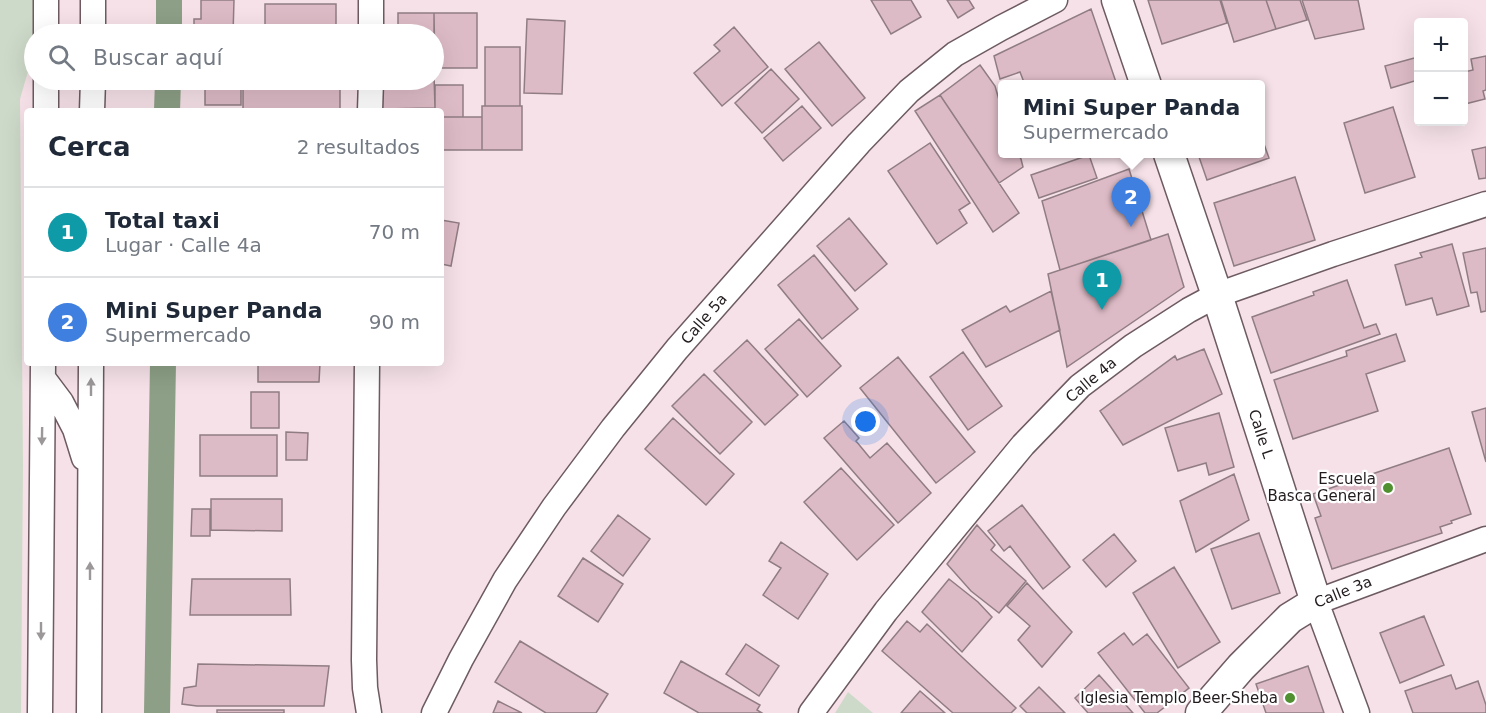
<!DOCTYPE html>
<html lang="es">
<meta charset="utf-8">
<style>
body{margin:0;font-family:"DejaVu Sans",sans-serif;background:#f6f6f7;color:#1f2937}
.controls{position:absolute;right:18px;top:18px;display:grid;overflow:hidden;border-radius:6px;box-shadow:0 6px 24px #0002}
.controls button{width:54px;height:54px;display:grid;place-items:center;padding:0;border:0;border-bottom:2px solid #e0e1e3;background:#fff;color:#1f2937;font:30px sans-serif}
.you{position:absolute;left:866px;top:422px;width:21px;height:21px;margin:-15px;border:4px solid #fff;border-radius:50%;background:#1a73e8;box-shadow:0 0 0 9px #1a73e833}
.badge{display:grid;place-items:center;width:39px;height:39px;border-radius:50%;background:#519031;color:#fff;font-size:20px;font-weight:700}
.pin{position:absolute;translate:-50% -50px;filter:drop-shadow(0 2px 3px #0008)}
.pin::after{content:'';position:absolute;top:32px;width:21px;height:18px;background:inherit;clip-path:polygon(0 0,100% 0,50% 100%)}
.popup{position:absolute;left:998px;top:80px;width:267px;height:78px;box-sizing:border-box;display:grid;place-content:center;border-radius:6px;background:#fff;filter:drop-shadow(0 2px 4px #0005);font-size:20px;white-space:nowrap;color:#747a83}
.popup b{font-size:22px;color:#1f2937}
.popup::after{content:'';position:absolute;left:50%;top:100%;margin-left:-12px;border:12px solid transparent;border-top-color:#fff}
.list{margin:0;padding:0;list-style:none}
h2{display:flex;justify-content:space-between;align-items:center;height:78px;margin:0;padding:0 24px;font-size:26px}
h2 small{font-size:20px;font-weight:400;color:#747a83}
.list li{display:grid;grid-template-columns:39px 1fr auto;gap:18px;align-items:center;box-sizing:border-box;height:90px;padding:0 24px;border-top:2px solid #e0e1e3}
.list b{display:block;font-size:22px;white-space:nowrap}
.list p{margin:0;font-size:20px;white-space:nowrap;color:#747a83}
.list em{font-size:20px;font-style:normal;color:#747a83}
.icon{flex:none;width:33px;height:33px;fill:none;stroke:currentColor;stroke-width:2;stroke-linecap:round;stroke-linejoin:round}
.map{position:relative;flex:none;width:1486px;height:713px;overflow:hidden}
.search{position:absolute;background:#fff;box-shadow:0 6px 24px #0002;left:24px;top:24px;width:420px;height:66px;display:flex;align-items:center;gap:15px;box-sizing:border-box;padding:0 21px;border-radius:33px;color:#747a83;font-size:22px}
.panel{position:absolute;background:#fff;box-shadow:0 6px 24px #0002;left:24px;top:108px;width:420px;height:258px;border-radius:6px}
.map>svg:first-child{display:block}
</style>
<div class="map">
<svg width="1486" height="713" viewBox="0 0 1486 713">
<rect width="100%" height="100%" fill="#f6e1e8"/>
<path fill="#cedac9" d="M0 0H36L34 51 20 99 23 466 21 713H0Z
M848 692 873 713H835Z"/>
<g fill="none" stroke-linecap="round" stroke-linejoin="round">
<path stroke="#8d9f86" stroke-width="26" d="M169 34V0
M167 111 168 80
M157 713 163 363"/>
</g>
<path fill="#ddbbc6" stroke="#907d83" stroke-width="1.5" d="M201 0H234L233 34H194V19H201Z
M871 0H911L921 17 891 34Z
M947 0H969L974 8 958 18Z
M1148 0H1220L1227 23 1162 44Z
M1221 0H1266L1276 29 1234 42Z
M1266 0H1300L1307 20 1276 29Z
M1302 0H1358L1364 29 1315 39Z
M265 4H336V34H308V33L288 32V34H265Z
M1091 9 1117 85H1025L1020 72 1000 79 994 56Z
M398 13H434L435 71 434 34H398Z
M434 13H477V68H434Z
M527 19 565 21 562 94 524 93Z
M734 27 768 67 722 106 694 73 720 51 714 45Z
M819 42 865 98 832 126 785 69Z
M485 47H520V106H485Z
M1486 56V90L1483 91 1485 99 1465 104 1464 72 1473 70 1471 59Z
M1418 57V80L1391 88 1385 66Z
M980 65 995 86 1002 110V154H1018L1021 159 1023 167 999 183 940 95Z
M771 69 799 99 762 133 735 103Z
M434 75 435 108 381 109V80H434Z
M205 80H241V105H205Z
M243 80H340V111H243Z
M435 85H463V117H441V111H435Z
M940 95 1019 213 993 232 915 111Z
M482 106H522V150H482Z
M802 106 821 128 783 161 764 138Z
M1393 107 1415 177 1365 193 1344 123Z
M441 117H482V150H441Z
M1260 133 1269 158 1207 180 1198 154H1260Z
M930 143 970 203 959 210 967 223 937 244 888 171Z
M1486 147V178L1479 179 1472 150Z
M1089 155 1097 178 1039 198 1031 175Z
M1129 169 1151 240 1060 270 1042 201Z
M1295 177 1315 240 1234 266 1214 203Z
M849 218 887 264 855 291 817 246Z
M441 220 459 223 451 266 441 264Z
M1168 234 1184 287 1067 367 1048 274Z
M1452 244 1469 306 1437 315 1432 298 1406 305 1395 265 1422 257 1420 253Z
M1486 248V311L1481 312 1477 292 1471 293 1463 253Z
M814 255 858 309 822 339 778 285Z
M1347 280 1364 328 1376 324 1380 334 1271 373 1252 317 1314 295 1313 292Z
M1051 291 1060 330 986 367 962 330 1006 306 1010 312Z
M799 319 841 366 807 397 765 349Z
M1396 334 1405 361 1366 374 1378 411 1293 439 1274 380 1347 356 1346 351Z
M747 340 798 395 765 425 714 371Z
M1204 349 1222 394 1123 445 1100 411 1175 356 1177 360Z
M963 352 1002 406 968 430 930 377Z
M898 357 975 452 936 483 860 388Z
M258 363H320L319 382H258Z
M704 374 752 422 720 454 672 406Z
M251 392H279V428H251Z
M1486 408V462L1472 412Z
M1219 413 1234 467 1209 475 1206 463 1178 471 1165 428Z
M673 418 734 474 706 505 645 449Z
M844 421 859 438 856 441 870 458 887 443 931 493 898 523 824 438Z
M286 432 308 433 307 460H286Z
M200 435H277V476H200Z
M1449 448 1471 514 1451 521 1452 523 1440 527 1442 533 1332 569 1315 518 1321 516 1313 494Z
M841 468 894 525 857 560 804 502Z
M1234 474 1249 520 1196 552 1180 501Z
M211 499H282V531L211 530Z
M1022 505 1070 567 1043 589 1010 546 1004 551 988 531Z
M192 509H210V536H191Z
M618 515 650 539 623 576 591 551Z
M977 525 995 545 991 550 1026 581 999 613 971 591 947 564Z
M1259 533 1280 593 1232 609 1211 549Z
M1114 534 1136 561 1106 587 1083 560Z
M781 542 828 574 798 619 763 595 781 568 769 561Z
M583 558 623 584 598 622 558 596Z
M1174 567 1220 642 1178 668 1133 593Z
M192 579H290L291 615H190Z
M949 579 978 602 992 617 962 652 922 612Z
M1027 583 1072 632 1042 667 1018 640 1030 626 1007 606Z
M1424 616 1444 665 1400 683 1380 633Z
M907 621 920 632 927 624 1016 708 1011 713H953L882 651Z
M1124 633 1133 645 1147 634 1189 688 1157 713H1145L1098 653Z
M520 641 608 694 596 713H546L495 682Z
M746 644 779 666 759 696 726 674Z
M681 661 760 705 757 710 762 713H699L664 693Z
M198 664 329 666 324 706H197L182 704 184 688 196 686Z
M1308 666 1324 713H1266L1256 684Z
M1099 675 1133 713H1088L1075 698Z
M1451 675 1456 689 1478 681 1486 705V713H1413L1405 691Z
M1039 687 1065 713H1027L1020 706Z
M920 691 945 713H901Z
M498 701 522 713H493Z
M217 710H284V713H217Z"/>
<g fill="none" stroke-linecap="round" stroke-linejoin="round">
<defs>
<path id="minor" d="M46 34V0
M93 34V0
M371 34V0
M46 111V80
M92 111 93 80
M370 111 371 80
M367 363 364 660 365 688 369 713
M43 378 61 402 75 429 84 458
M40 713 43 363
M89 713 91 363
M434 713 461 659 505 580 554 507 613 428 677 349 859 143 909 91 955 54 1001 28 1055 0
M811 713 886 611 1023 445 1080 386 1133 346 1189 310 1217 295 1333 254 1486 204
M1357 713 1316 602 1486 539"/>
<path id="tertiary" d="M1117 0 1146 85
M1169 154 1217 295 1316 602 1290 618 1241 667 1201 713"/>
</defs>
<use href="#minor" stroke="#6d5b61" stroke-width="27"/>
<use href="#tertiary" stroke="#6d5b61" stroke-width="33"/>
<use href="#minor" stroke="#fff" stroke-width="24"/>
<use href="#tertiary" stroke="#fff" stroke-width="30"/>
</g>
<defs><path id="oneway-solid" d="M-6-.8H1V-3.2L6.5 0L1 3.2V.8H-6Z" transform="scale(1.5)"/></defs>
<g fill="#9c9899">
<use href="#oneway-solid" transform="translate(91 387) rotate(-90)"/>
<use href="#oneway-solid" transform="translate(42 436) rotate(91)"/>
<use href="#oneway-solid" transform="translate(90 571) rotate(-90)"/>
<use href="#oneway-solid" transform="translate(41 631) rotate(90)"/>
</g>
<g fill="#519031" stroke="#fff" stroke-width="2">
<circle cx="1388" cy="488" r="6"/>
<circle cx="1290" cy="698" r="6"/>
</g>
<g text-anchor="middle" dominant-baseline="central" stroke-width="4.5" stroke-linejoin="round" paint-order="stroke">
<g font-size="15" fill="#221b1d" stroke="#fff">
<text transform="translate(704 319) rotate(-49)">Calle 5a</text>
<text transform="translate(1091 380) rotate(-40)">Calle 4a</text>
<text transform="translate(1261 434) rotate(72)">Calle L</text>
<text transform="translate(1343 592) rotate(-22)">Calle 3a</text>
</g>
<g font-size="15" fill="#221b1d" stroke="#fff" text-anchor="end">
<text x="1376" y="479">Escuela<tspan x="1376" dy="17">Basca General</tspan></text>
<text x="1278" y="698">Iglesia Templo Beer-Sheba</text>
</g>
</g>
</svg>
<div class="controls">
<button>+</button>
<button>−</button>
</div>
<div class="you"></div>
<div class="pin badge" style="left:1102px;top:310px;background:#0f9aa8">1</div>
<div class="pin badge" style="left:1131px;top:227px;background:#3f7fe0">2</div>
<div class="popup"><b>Mini Super Panda</b>Supermercado</div>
<div class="search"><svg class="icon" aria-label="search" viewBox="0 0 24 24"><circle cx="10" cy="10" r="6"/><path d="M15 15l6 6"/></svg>Buscar aquí</div>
<section class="panel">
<h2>Cerca<small>2 resultados</small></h2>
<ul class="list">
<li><span class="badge" style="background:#0f9aa8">1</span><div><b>Total taxi</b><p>Lugar · Calle 4a</p></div><em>70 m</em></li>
<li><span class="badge" style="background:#3f7fe0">2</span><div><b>Mini Super Panda</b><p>Supermercado</p></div><em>90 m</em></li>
</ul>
</section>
</div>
